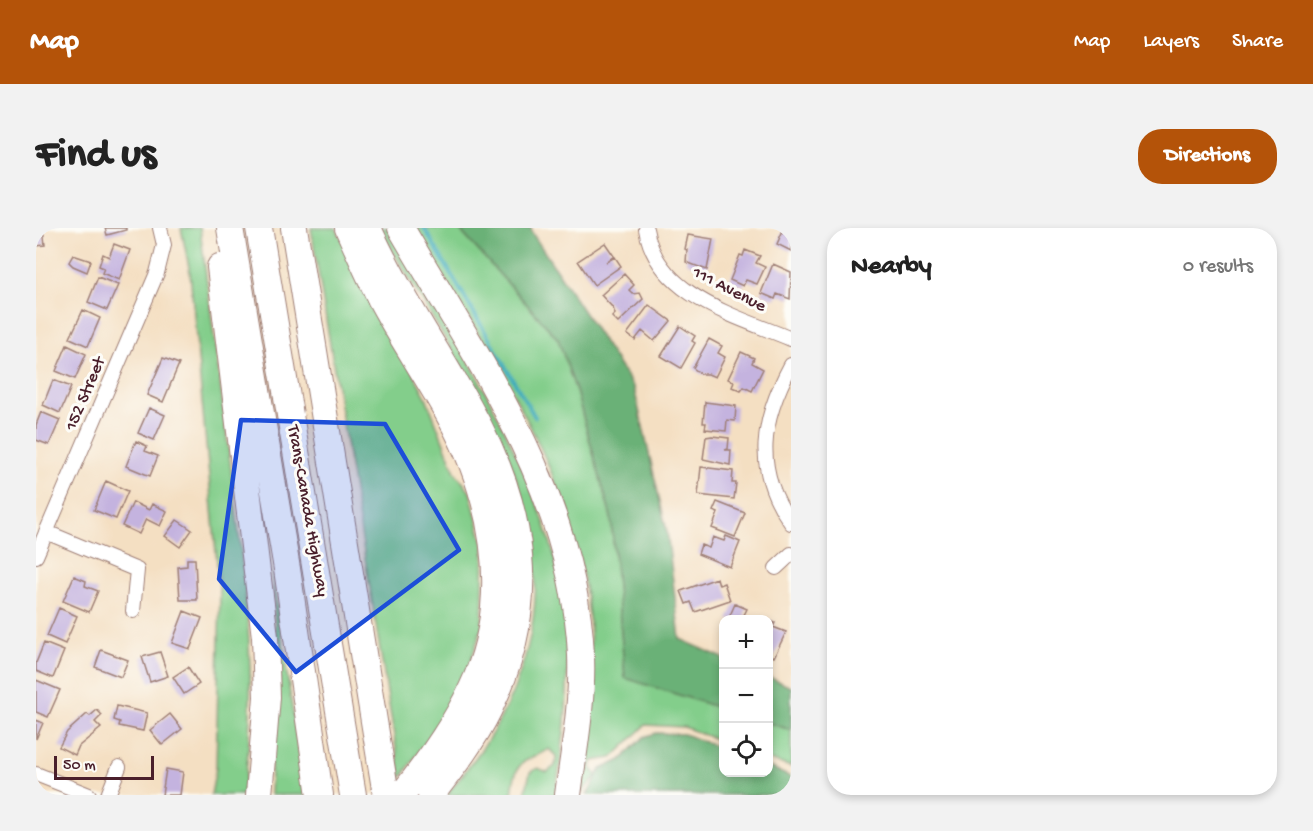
<!DOCTYPE html>
<meta charset="utf-8">
<style>
body{margin:0;font-family:"Gochi Hand",sans-serif;background:#f2f2f2;color:#222}
.controls{position:absolute;right:18px;bottom:18px;display:grid;overflow:hidden;border-radius:12px;box-shadow:0 3px 9px #0003}
.controls button{width:54px;height:54px;display:grid;place-items:center;padding:0;border:0;border-bottom:2px solid #e0e0e0;background:#fff;color:#222;font:30px sans-serif}
.scale{position:absolute;left:18px;bottom:15px;width:100px;box-sizing:border-box;padding-left:6px;border:3px solid #4a1f2b;border-top:0;font-size:16px;line-height:21px;white-space:nowrap;color:#4a1f2b;-webkit-text-stroke:4px #fdfcf7;paint-order:stroke}
.list{margin:0;padding:0;list-style:none}
h2{display:flex;justify-content:space-between;align-items:center;height:78px;margin:0;padding:0 24px;font-size:26px}
h2 small{font-size:20px;font-weight:400;color:#767676}
.icon{flex:none;width:33px;height:33px;fill:none;stroke:currentColor;stroke-width:2;stroke-linecap:round;stroke-linejoin:round}
.map{position:relative;flex:none;width:755px;height:567px;overflow:hidden;border-radius:24px}
header{display:flex;align-items:center;gap:36px;box-sizing:border-box;height:84px;padding:0 30px;background:#b45309;color:#fff}
header strong{font-size:28px}
nav{display:flex;gap:33px;margin-inline-start:auto;font-size:21px}
.intro{display:flex;align-items:center;justify-content:space-between;box-sizing:border-box;height:144px;padding:0 36px}
h1{margin:0;font-size:42px}
.button{padding:15px 27px;border-radius:24px;background:#b45309;color:#fff;font-size:21px;font-weight:700}
main{display:flex;gap:36px;padding:0 36px}
aside{flex:1;background:#fff;border-radius:24px;box-shadow:0 3px 9px #0003}
.map>svg:first-child{display:block}
</style>
<header>
<strong>Map</strong>
<nav><a>Map</a><a>Layers</a><a>Share</a></nav>
</header>
<div class="intro"><h1>Find us</h1><a class="button">Directions</a></div>
<main>
<div class="map">
<svg width="755" height="567" viewBox="0 0 755 567">
<rect width="100%" height="100%" fill="#fdfcf7"/>
<filter id="ink" filterUnits="userSpaceOnUse"><feTurbulence type="fractalNoise" baseFrequency=".0167" numOctaves="2"/><feDisplacementMap in="SourceGraphic" scale="12" xChannelSelector="R" yChannelSelector="G"/><feConvolveMatrix kernelMatrix="1 2 1 2 8 2 1 2 1" color-interpolation-filters="sRGB"/></filter>
<filter id="wash" filterUnits="userSpaceOnUse"><feTurbulence type="fractalNoise" baseFrequency=".008" numOctaves="4" result="noise"/><feDisplacementMap in="SourceGraphic" scale="24" xChannelSelector="R" yChannelSelector="G"/><feGaussianBlur stdDeviation="1.35" result="paint"/><feColorMatrix in="noise" values="0 0 0 0 0 0 0 0 0 0 0 0 0 0 0 0 0 1.4 0 .05"/><feComposite in="paint" operator="in"/></filter>
<g filter="url(#wash)">
<rect width="100%" height="100%" fill="#f4dfc2"/>
<path fill="#83ce8b" stroke="#66765b" stroke-width="1.5" d="M145 0H164C175 86 186 172 197 258 210 361 223 464 207 567H175L180 540 184 367 154 44Z
M275 0H300L390 169 419 244 434 264 448 319 446 399 425 462 365 550Z
M344 0H356C400 76 446 150 482 231 500 270 517 312 524 355 537 426 532 497 519 567H489L494 544 502 540 511 544 519 538 520 528 513 521C486 536 479 531 476 567H411C430 542 451 517 465 489 563 298 430 159 344 0Z
M377 0H422L522 111 540 163 575 289 589 449 687 481V514L648 499 610 497 576 530 556 533 555 540 561 547 543 567C546 529 549 491 551 453 552 436 556 417 554 399 543 248 453 125 377 0Z
M236 344 269 567H234L240 416Z
M732 495 755 502V539L733 532Z"/>
<path fill="#6ab177" stroke="#5a6851" stroke-width="1.5" d="M422 0H495L496 5 598 160 631 304 644 411 687 430V481L589 450 575 289 540 163 522 111Z
M732 449 755 459V502L733 495Z
M620 505 648 506 687 521 688 544H732L733 539 752 548 755 549V567H551L565 541 585 532 608 509Z"/>
<g fill="none" stroke-linecap="round" stroke-linejoin="round">
<path stroke="#3eabbc" stroke-width="4" d="M388 0 499 189"/>
</g>
<g id="blocks">
<path fill="#c4b3df" d="M0 0H7L9 17 0 18Z
M69 0H90V2L71 7Z
M748 0H755V23L741 16Z
M652 7 677 11 671 42 650 34 651 22 649 21Z
M569 15 578 28 570 34 579 29 585 38 558 57 542 33Z
M78 16 94 22 83 52 66 45 68 40 63 38 67 26 73 29Z
M709 22 724 28 720 35 729 39 721 56 710 52 707 58 694 52 704 27 707 28Z
M37 27 55 33 51 44 37 38 33 34Z
M737 36 755 44 754 71 741 66 739 71 725 65Z
M588 46 598 57 593 62 597 66 604 65 607 71 582 95 576 89 579 86 577 80 565 67Z
M62 49 82 57 71 82 52 74Z
M613 77 635 93 618 113 606 103 599 112 591 106Z
M47 82 64 90 52 118 34 110Z
M644 98 659 108 656 113 659 115 645 140 625 128Z
M673 111 686 118 682 125 689 129 679 149 672 146H665L657 140Z
M31 117 50 126 39 151 20 143Z
M705 124 718 130 716 135 727 141 716 163 708 159 705 163 696 159 698 154 692 151Z
M127 130 143 136 127 174 111 167Z
M17 152 35 159 24 185 7 177Z
M669 174 700 178 699 193 691 192 690 203 669 201 670 195H667Z
M113 180 129 187 118 212 102 205Z
M5 184 24 192 13 217 0 212V197Z
M676 208 693 210 692 221 689 222H695L694 237 667 231 670 209Z
M100 213 111 218 109 223 122 228 114 248 90 238Z
M665 239 697 243 696 255H700L698 271 662 267Z
M70 253 92 263 80 291 58 282Z
M97 274 113 282 116 276 131 283 124 298 110 291 103 306 86 298Z
M681 274 709 285 699 309 676 300 682 285 677 283Z
M141 292 156 302 144 319 129 308Z
M690 308 704 314 694 339 662 326 665 317 673 320 677 309 688 313Z
M151 331H159L161 372H144L142 339 151 338Z
M38 348 50 353 49 358 62 363 53 384 27 373Z
M681 350 683 357 688 355 694 372 659 384 655 374 650 376 645 363Z
M699 376 711 381 708 387 718 392H692Z
M23 380 41 388 29 416 11 408Z
M148 383 166 390 154 421 136 415Z
M732 392 739 395 737 399 750 404 738 429 732 427Z
M8 415 28 423 17 450 0 443V435Z
M65 422 92 432 85 449 59 439Z
M124 424 132 448 114 454 106 429Z
M152 439 163 456 148 466 137 449Z
M0 452 24 462 12 489 0 484Z
M81 478 111 485 107 503 83 498 84 494 78 492Z
M61 482 66 487 59 494 65 500 43 518 39 527 23 519 31 504 51 486 54 488Z
M134 486 146 501 126 517 114 502Z
M0 492 7 495 0 511Z
M130 541 147 544 144 567H126Z"/>
</g>
</g>
<g filter="url(#ink)">
<use href="#blocks" fill-opacity="0" stroke="#9f7f76" stroke-width="1.5"/>
<g fill="none" stroke-linecap="round" stroke-linejoin="round">
<defs>
<path id="street" d="M610 1C621 68 700 88 755 111
M755 137C725 193 717 241 755 295
M10 304 101 342 97 383
M0 328 121 45 128 17 124 0
M740 340 755 326
M0 546 53 567
M72 567 83 539"/>
<path id="highway" d="M194 0 251 341 284 567
M223 0 317 567
M258 0 350 567
M312 0C322 23 333 47 344 70 365 110 391 147 413 187 457 266 476 363 441 449 423 492 395 531 366 567
M332 0C360 62 399 119 432 178 488 276 505 376 453 481 438 512 416 540 395 567
M365 0C443 135 538 265 545 427 547 474 538 521 532 567
M184 39 229 409 231 469 223 567"/>
</defs>
<use href="#street" stroke="#9f7f76" stroke-width="16"/>
<use href="#highway" stroke="#9f7f76" stroke-width="28"/>
<use href="#street" stroke="#fff" stroke-width="14"/>
<use href="#highway" stroke="#fff" stroke-width="26"/>
</g>
</g>
<path fill="#1d4ed8" fill-opacity="0.2" stroke="#1d4ed8" stroke-width="4.5" stroke-linejoin="round" d="M205 192 349 196 423 322 260 444 183 351Z"/>
<g text-anchor="middle" dominant-baseline="central" stroke-width="6" stroke-linejoin="round" paint-order="stroke">
<g font-size="18" fill="#4a1f2b" stroke="#fdfcf7">
<text transform="translate(693 62) rotate(27)">111 Avenue</text>
<text transform="translate(50 166) rotate(-67)">152 Street</text>
<text transform="translate(271 283) rotate(80)">Trans-Canada Highway</text>
</g>
</g>
</svg>
<div class="controls">
<button>+</button>
<button>−</button>
<button><svg class="icon" aria-label="locate" viewBox="0 0 24 24"><circle cx="12" cy="12" r="6"/><path d="M12 2v4M12 18v4M2 12h4M18 12h4"/></svg></button>
</div>
<div class="scale">50 m</div>
</div>
<aside>
<h2>Nearby<small>0 results</small></h2>
<ul class="list">
</ul>
</aside>
</main>
